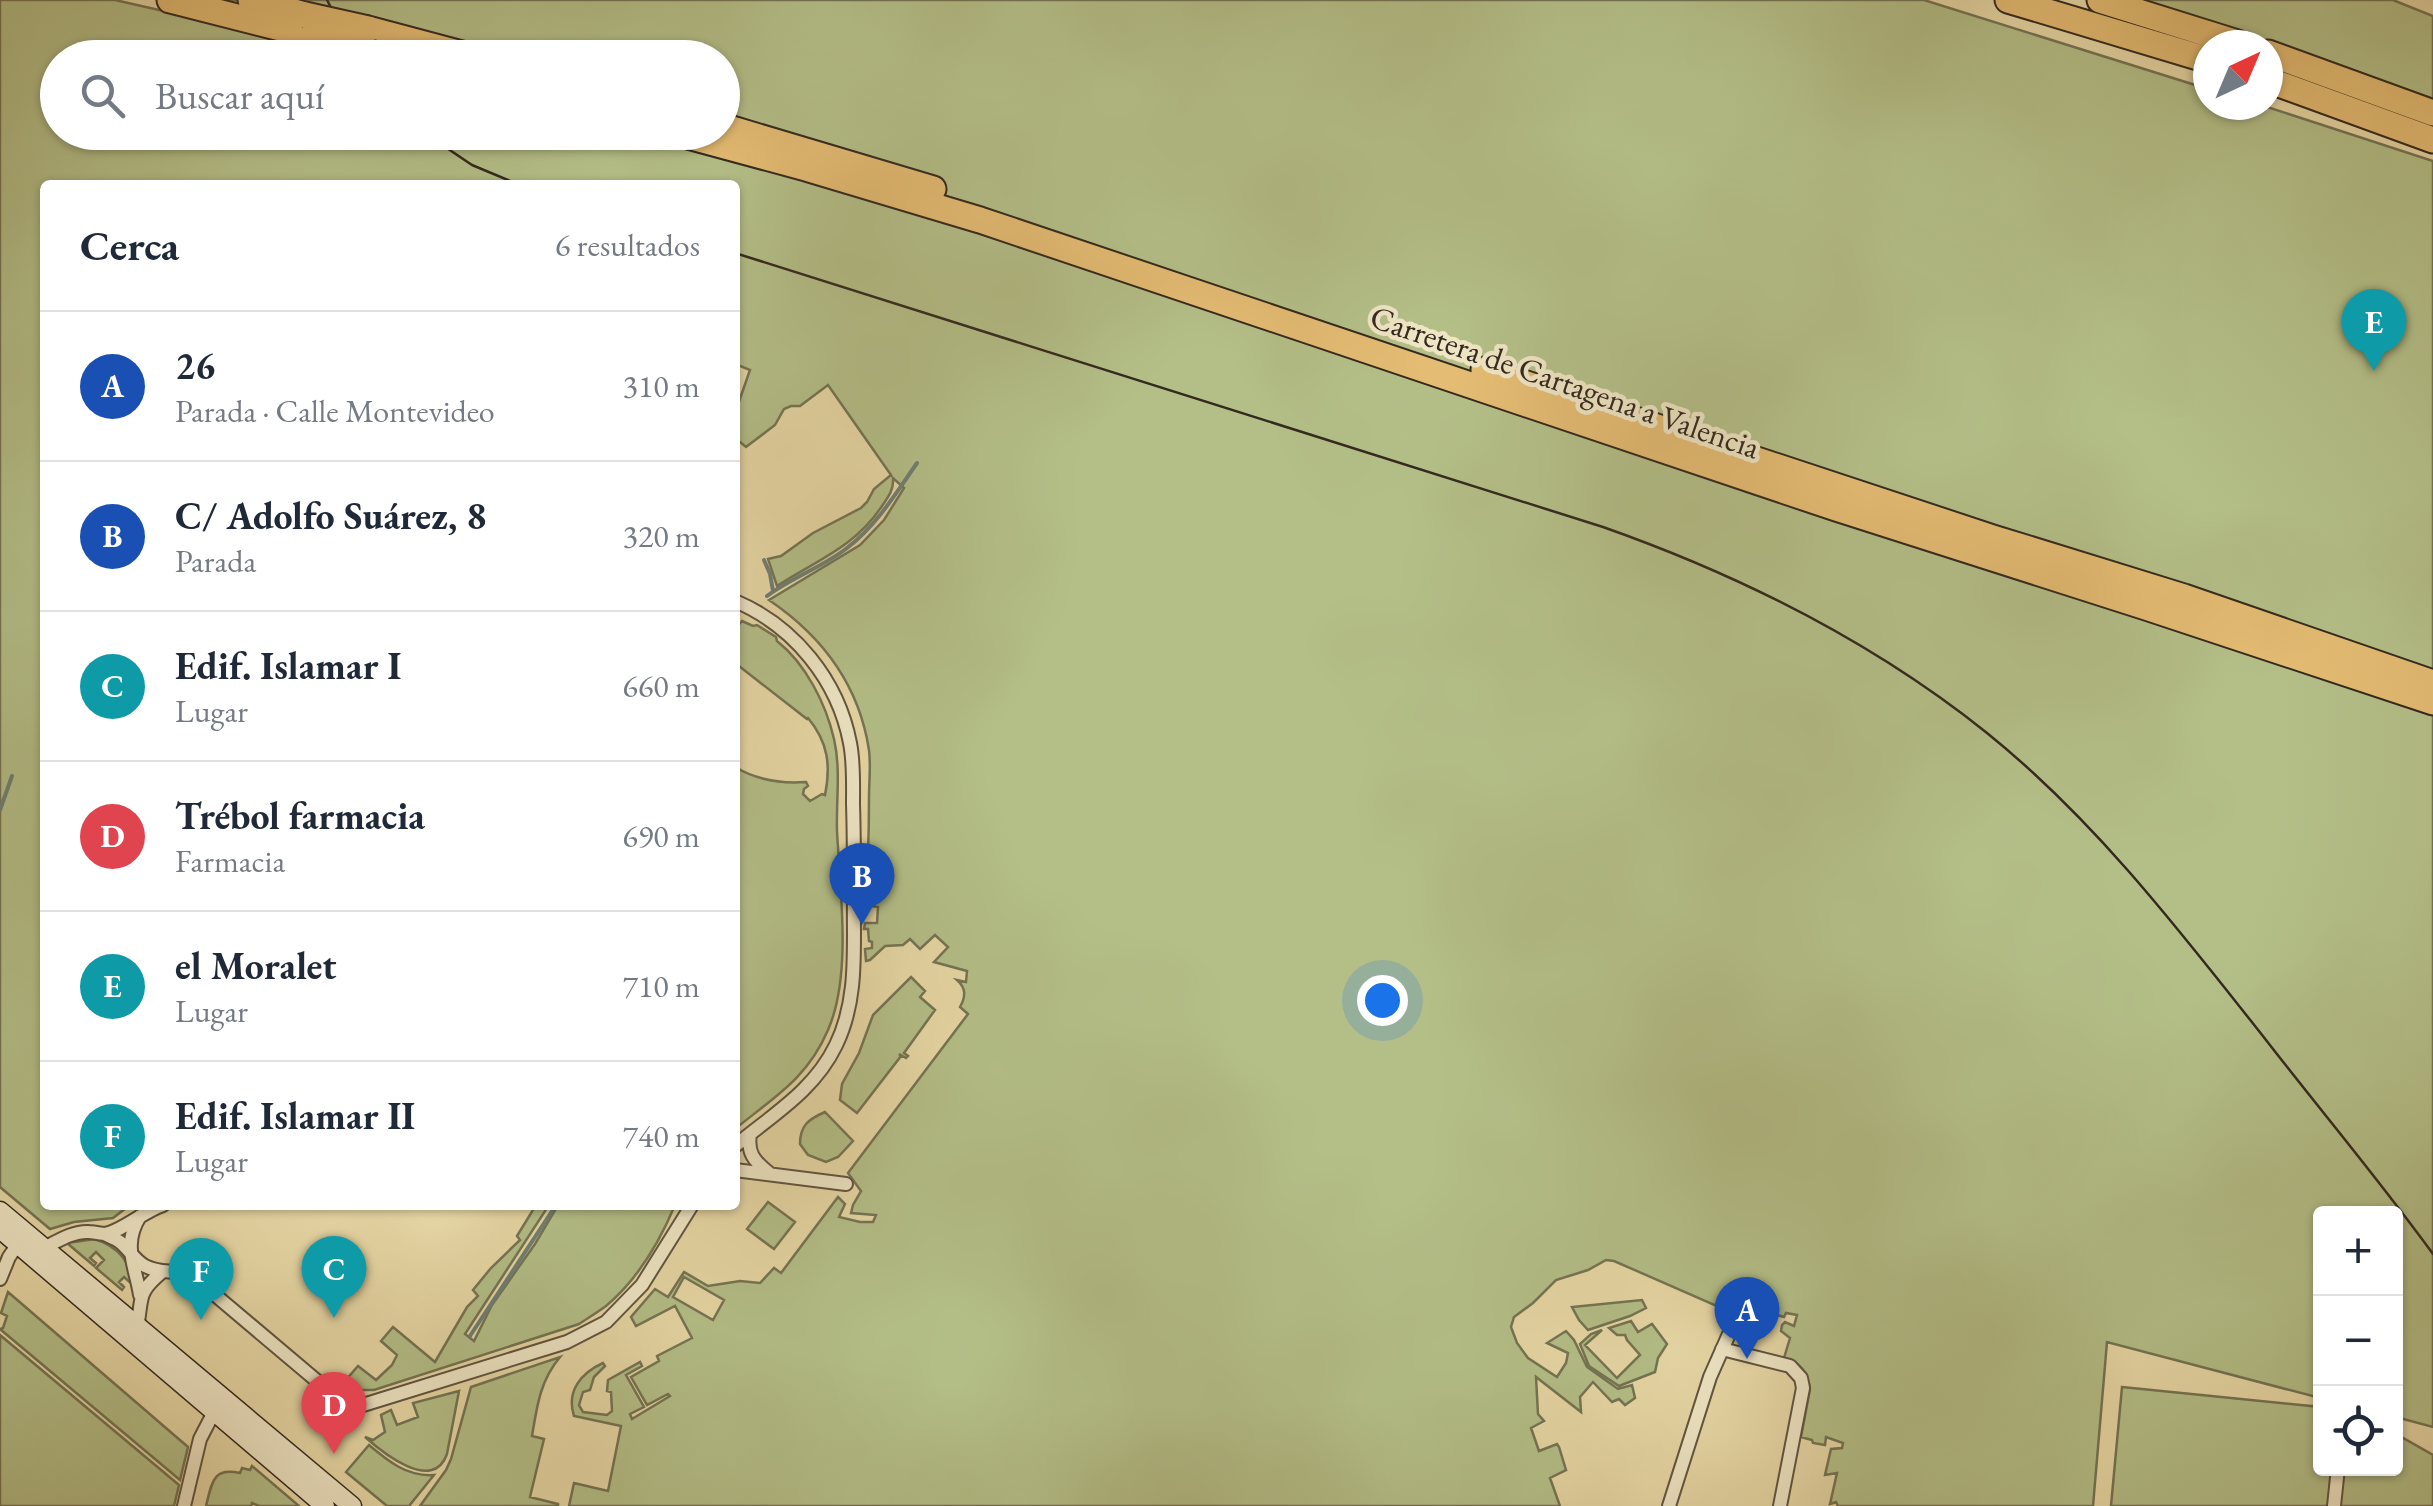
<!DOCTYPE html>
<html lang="es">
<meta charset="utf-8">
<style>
body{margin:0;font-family:"EB Garamond",serif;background:#f2f2f3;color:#1f2937}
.controls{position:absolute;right:30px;bottom:30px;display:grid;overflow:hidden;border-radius:10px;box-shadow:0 2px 8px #0004}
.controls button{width:90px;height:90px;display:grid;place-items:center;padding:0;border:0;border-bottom:2px solid #e0e1e3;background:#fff;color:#1f2937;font:50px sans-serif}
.compass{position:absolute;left:2193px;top:30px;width:90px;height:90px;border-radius:50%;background:#fff;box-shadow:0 2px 8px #0004;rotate:44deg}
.you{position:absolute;left:1382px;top:1000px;width:35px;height:35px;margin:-25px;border:8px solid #fff;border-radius:50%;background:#1a73e8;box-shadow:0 0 0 15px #1a73e833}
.badge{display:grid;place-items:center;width:65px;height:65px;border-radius:50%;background:#d93025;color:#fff;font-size:32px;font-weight:700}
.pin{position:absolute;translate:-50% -82px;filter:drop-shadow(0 2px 5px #0008)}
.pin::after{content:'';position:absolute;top:52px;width:35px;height:30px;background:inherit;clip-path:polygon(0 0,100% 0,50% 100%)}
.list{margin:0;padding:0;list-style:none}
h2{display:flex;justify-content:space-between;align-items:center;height:130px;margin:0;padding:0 40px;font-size:42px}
h2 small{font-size:32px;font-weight:400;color:#747a83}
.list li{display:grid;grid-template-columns:65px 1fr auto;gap:30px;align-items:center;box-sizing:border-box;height:150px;padding:0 40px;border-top:2px solid #e0e1e3}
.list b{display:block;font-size:38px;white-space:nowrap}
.list p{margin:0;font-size:32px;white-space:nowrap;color:#747a83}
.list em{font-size:32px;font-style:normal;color:#747a83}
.icon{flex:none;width:55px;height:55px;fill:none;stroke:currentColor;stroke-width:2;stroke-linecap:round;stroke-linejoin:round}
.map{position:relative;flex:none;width:2433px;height:1506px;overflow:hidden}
.search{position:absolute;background:#fff;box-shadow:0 2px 8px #0004;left:40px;top:40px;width:700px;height:110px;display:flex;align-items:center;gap:25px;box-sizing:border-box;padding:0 35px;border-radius:55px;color:#747a83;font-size:38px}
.panel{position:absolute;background:#fff;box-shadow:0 2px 8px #0004;left:40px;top:180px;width:700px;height:1030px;border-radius:10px}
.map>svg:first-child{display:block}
</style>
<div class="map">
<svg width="2433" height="1506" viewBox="0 0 2433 1506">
<rect width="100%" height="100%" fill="#e7d8a6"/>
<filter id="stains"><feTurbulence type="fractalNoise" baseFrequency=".002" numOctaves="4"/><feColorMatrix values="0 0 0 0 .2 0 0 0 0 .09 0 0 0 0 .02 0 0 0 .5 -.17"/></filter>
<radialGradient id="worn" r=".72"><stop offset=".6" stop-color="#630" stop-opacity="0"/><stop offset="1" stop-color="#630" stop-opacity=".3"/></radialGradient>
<path fill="#b4bf88" stroke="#747453" stroke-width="2.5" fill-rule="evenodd" d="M0 0H115L212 22 217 0H1924L2208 89V105H2261L2433 161V1427L2396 1417V1214H2320V1398L2107 1342 2093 1506H1838L1836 1502 1830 1504 1837 1473 1825 1475 1831 1449 1842 1448 1843 1443 1826 1437 1825 1445 1813 1443 1812 1440 1801 1437 1810 1389C1808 1373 1800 1362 1784 1358L1790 1338 1781 1331 1782 1325 1785 1322 1794 1326 1797 1315 1786 1313 1784 1317C1767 1312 1754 1309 1740 1322L1742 1317 1730 1312 1725 1322 1718 1316 1717 1306 1614 1261 1606 1260 1588 1270 1556 1280 1533 1303 1514 1317 1511 1327 1517 1343 1528 1358 1557 1377 1566 1363 1568 1353 1547 1343 1566 1331 1574 1340 1587 1367 1618 1389 1632 1385 1635 1398 1625 1405 1619 1399 1612 1402 1593 1382 1580 1397 1581 1412 1536 1377 1538 1414 1544 1421 1531 1428 1539 1451 1557 1444 1559 1447 1566 1470 1550 1478 1560 1506H569L574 1483 608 1491 621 1426 574 1416C566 1391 581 1373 603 1363L605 1366 594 1377 590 1390 583 1392 579 1405 583 1412 607 1415 612 1411 611 1392 607 1391 608 1380 640 1362 642 1366 626 1375 644 1407 630 1414 632 1419 670 1396 668 1394 647 1405 631 1377 659 1361 657 1356 692 1338 675 1306 636 1326 631 1317 655 1289 668 1297 684 1272 708 1286 740 1281 760 1283 774 1268 781 1273 838 1197 845 1204 839 1217 860 1222H873L876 1215 851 1213 853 1205 861 1191 848 1173 968 1014 960 1007C966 996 966 988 957 980L966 982 967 971 934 962 948 947 935 935 920 949 910 939 903 945 885 946 870 960 866 961 865 949 872 948V942L869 941 868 929H864L865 923H877L878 907 865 905C868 869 869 833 869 797 869 782 871 765 869 750 859 685 822 636 769 600L860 545 884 520 904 488 893 478C894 489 889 496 882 506 855 547 817 560 777 586L768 559 781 556 813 533 861 508 867 502 874 489 891 475 828 385 800 406H791L784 409 775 425 746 447 735 438V413L750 370 735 364V185H45V1205H130L113 1218 74 1222 50 1229 0 1187ZM58 58H722V132H58ZM684 1277 724 1300 713 1320 673 1297Z
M2140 0H2393L2433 16V99L2319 58Z
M742 621 753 626 757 625 776 637 777 641C806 664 826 704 834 739 841 769 836 801 837 831 840 890 852 975 828 1030 807 1079 774 1097 735 1129V767C757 780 780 784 806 782L808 786 804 789 803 794 810 801 822 794 825 795C831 765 828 742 808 718L807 719 735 663V629Z
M911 977 925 991 920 997 935 1010 904 1053 908 1056 906 1058 899 1054 901 1056 857 1113 840 1100 842 1084 859 1053 873 1015Z
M825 1112 853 1141 838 1157 826 1162 808 1155 800 1144C800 1125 809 1119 825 1112Z
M768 1202 795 1222 774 1249 747 1229Z
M536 1205H549L465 1334 474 1341 492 1305 535 1244 558 1205H675C660 1241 637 1280 606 1306 598 1312 588 1318 579 1324L374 1390H356L345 1381 358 1366 376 1380 392 1365 397 1355 381 1341 393 1327 435 1362 467 1307 478 1296 473 1290 491 1268 520 1240 517 1236Z
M95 1239C118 1247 130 1260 133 1285L124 1277 119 1282 124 1287 122 1290 96 1268 104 1260 96 1252 90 1258 96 1263 94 1266 67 1243Z
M8 1292 188 1447 180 1480 0 1329 3 1328 7 1316 1 1313Z
M1642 1300 1646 1308 1630 1316 1588 1330 1579 1320 1572 1307Z
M1631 1321 1638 1332 1652 1324 1667 1344 1658 1358 1655 1372 1619 1386 1589 1366 1580 1344 1591 1334 1602 1330 1585 1345 1617 1378 1640 1355 1627 1340 1625 1335H1617L1609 1328Z
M0 1335 179 1485 174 1506H0Z
M560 1357C540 1381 537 1406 532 1436L544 1439 530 1497 558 1504V1506H420L446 1470 451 1459 471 1387Z
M2122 1387 2320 1407V1468H2396V1434L2433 1455V1506H2111Z
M459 1391 447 1454C433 1494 382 1452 365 1437L373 1440 385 1432 381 1415 391 1410 397 1425 418 1417 413 1403Z
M369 1445C388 1461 407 1477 434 1475L409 1506H387L346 1472Z
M252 1466 299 1506H259L252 1503 251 1506H206C212 1482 213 1467 240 1473L242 1468 250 1470Z"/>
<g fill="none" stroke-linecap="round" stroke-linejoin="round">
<path stroke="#6f7f74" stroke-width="4" d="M764 560 770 574 773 591
M767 596C792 577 823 567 847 548 877 525 896 493 917 463
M0 810 12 776
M470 1336 556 1205"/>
<defs>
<path id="street" d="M735 601C794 626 838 680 850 743 854 763 853 784 853 804 854 834 854 865 854 895 853 946 859 998 836 1045 814 1091 772 1115 735 1146
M750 1134C747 1153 754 1161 769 1173
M735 1170 846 1184
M104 1234C110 1237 115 1238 120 1242 129 1249 134 1260 145 1266 162 1275 177 1268 195 1278L336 1397 351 1404 363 1405 567 1342 606 1322 642 1285 692 1205
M44 1248C58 1241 73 1231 89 1232 91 1232 103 1234 105 1234 122 1231 144 1211 163 1205
M0 1279 9 1257 18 1244
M140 1295C135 1264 122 1245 140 1216
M137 1327C143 1297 136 1294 162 1272
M1722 1349 1790 1366 1801 1378 1803 1388 1780 1506
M184 1506 200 1439 214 1412
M1669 1506 1710 1377 1737 1316
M2334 1506 2338 1468"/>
<path id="secondary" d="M0 1211 352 1506
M0 1229 325 1506"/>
<path id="highway" d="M170 0 312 36
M251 0 305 15
M2008 0 2208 60
M2100 0 2244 45
M368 29 477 58
M2268 53 2433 113
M2268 80 2433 140
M722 126 933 189
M673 132 806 168 980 220 1836 508 2146 607 2433 702
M1484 370 1993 538 2184 597 2433 683"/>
</defs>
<use href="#street" stroke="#605540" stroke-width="16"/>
<use href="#secondary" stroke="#33291e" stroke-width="21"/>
<use href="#highway" stroke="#33291e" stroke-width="29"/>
<use href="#street" stroke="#efe6c5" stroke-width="12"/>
<use href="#secondary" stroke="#efe6c5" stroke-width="18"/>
<use href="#highway" stroke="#e4bc73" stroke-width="25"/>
<path stroke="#33291e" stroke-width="2.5" d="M327 0 357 58
M423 132 472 165 520 185
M735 253 1603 527C1742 576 1872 641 1987 733 2095 820 2180 931 2266 1040 2321 1111 2380 1181 2433 1254"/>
<defs>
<path id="highway-bridge" d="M305 15 368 29
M312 36 380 56"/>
</defs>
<use href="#highway-bridge" stroke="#33291e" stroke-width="29" stroke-linecap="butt"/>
<use href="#highway-bridge" stroke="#e4bc73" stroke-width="25"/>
</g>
<g text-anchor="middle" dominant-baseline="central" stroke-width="9" stroke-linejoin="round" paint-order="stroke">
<g font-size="32" fill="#33291e" stroke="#efe6c5">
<text transform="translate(1565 382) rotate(19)">Carretera de Cartagena a Valencia</text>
</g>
</g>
<rect width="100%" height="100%" filter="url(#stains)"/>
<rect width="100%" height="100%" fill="url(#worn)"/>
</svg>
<div class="controls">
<button>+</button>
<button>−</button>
<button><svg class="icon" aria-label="locate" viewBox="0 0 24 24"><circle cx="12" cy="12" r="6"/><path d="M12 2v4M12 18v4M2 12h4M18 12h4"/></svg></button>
</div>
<svg class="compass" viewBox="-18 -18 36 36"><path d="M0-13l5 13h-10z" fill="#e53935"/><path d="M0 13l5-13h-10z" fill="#747a83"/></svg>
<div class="you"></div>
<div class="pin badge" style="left:1747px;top:1359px;background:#1a4fb4">A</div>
<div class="pin badge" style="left:862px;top:925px;background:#1a4fb4">B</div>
<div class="pin badge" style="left:334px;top:1318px;background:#0f9aa8">C</div>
<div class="pin badge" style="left:334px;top:1454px;background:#e0444e">D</div>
<div class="pin badge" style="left:2374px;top:371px;background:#0f9aa8">E</div>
<div class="pin badge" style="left:201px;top:1320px;background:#0f9aa8">F</div>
<div class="search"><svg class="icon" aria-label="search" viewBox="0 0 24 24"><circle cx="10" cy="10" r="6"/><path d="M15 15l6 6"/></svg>Buscar aquí</div>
<section class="panel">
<h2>Cerca<small>6 resultados</small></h2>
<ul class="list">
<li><span class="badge" style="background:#1a4fb4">A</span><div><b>26</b><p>Parada · Calle Montevideo</p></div><em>310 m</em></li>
<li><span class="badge" style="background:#1a4fb4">B</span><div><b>C/ Adolfo Suárez, 8</b><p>Parada</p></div><em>320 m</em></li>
<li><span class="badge" style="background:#0f9aa8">C</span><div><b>Edif. Islamar I</b><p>Lugar</p></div><em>660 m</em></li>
<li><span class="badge" style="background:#e0444e">D</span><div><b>Trébol farmacia</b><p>Farmacia</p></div><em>690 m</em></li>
<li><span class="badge" style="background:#0f9aa8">E</span><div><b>el Moralet</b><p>Lugar</p></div><em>710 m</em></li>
<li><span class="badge" style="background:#0f9aa8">F</span><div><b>Edif. Islamar II</b><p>Lugar</p></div><em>740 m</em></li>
</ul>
</section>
</div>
